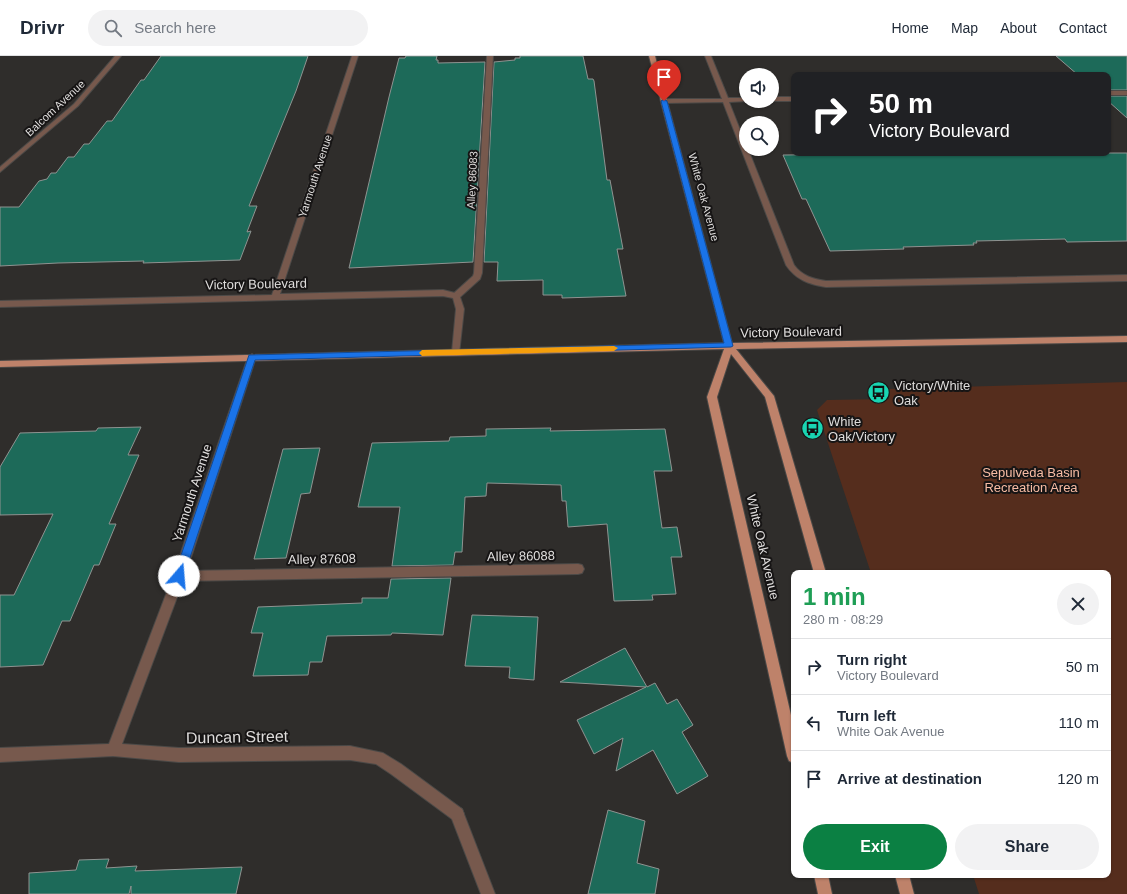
<!DOCTYPE html>
<meta charset="utf-8">
<style>
body{margin:0;font-family:Arial,sans-serif;background:#f2f2f3;color:#1f2937;height:100vh;display:flex;flex-direction:column;font-size:15px;white-space:nowrap}
*{box-sizing:border-box;margin:0}
p{font-size:13px;color:#747a83}
.icon{flex:none;width:22px;height:22px;fill:none;stroke:currentColor;stroke-width:2;stroke-linecap:round;stroke-linejoin:round}
.map{position:relative;flex:1;overflow:hidden}
.sheet{position:absolute;left:791px;top:514px;width:320px;height:308px;display:flex;flex-direction:column;background:#fff;border-radius:8px;box-shadow:0 1px 3px #0004}
.sheet>*{flex:none}
.top-card{position:absolute;left:791px;top:16px;width:320px;height:84px;border-radius:8px;box-shadow:0 1px 3px #0004;background:#202124;color:#fff;overflow:hidden}
.tools{position:absolute;left:739px;top:12px;display:grid;gap:8px}
.tools a{display:grid;place-items:center;width:40px;height:40px;border-radius:50%;background:#fff;box-shadow:0 1px 3px #0004;font-size:20px}
.pin{position:absolute;display:grid;place-items:center;width:34px;height:34px;color:#fff;margin:-41px -17px;border-radius:50% 50% 50% 0;rotate:-45deg;box-shadow:0 0 4px #0007}
.pin .icon{rotate:45deg}
.me{position:absolute;width:44px;margin:-22px;rotate:18deg;stroke-linejoin:round;filter:drop-shadow(0 0 3px #0008)}
.turn{display:flex;align-items:center;gap:14px;height:84px;padding:0 12px;font-size:18px}
.turn .icon{width:52px;height:52px;stroke-width:2.5}
.turn b{display:block;font-size:28px;line-height:34px}
.round{display:grid;place-items:center;flex:none;width:42px;height:42px;border-radius:21px;background:#f2f2f3}
.head{display:flex;align-items:center;justify-content:space-between;height:68px;padding:0 12px}
h1{font-size:24px;font-weight:700;line-height:30px;color:#1e9e55}
.button{display:flex;gap:8px;margin-top:auto;padding:8px 12px}
.button a{flex:1;height:46px;border-radius:24px;background:#0b8043;color:#fff;font-size:16px;font-weight:700;line-height:46px;text-align:center}
.button a+a{background:#f2f2f3;color:#1f2937}
ul{padding:0;list-style:none}
li{display:flex;align-items:center;gap:12px;height:56px;padding:0 12px;border-top:1px solid #e0e1e3}
li div{flex:1}
li b{display:block;font-size:15px}
li em{font-style:normal}
header{display:flex;align-items:center;gap:24px;box-sizing:border-box;height:56px;padding:0 20px;background:#fff;border-bottom:1px solid #e0e1e3}
header strong{font-size:19px}
nav{display:flex;gap:22px;margin-inline-start:auto;font-size:14px}
.search{width:280px;height:36px;background:#f2f2f3;display:flex;align-items:center;gap:10px;box-sizing:border-box;padding:0 14px;border-radius:22px;color:#747a83;font-size:15px}
.map>svg:first-child{display:block}
.green{fill:#552d1d}
.building{fill:#1d6a59;stroke:#8f9391}
.lines{fill:none;stroke-linecap:round;stroke-linejoin:round}
.service-casing{stroke:#4b4947;stroke-width:2}
.minor-casing{stroke:#4b4947;stroke-width:2}
.primary-casing{stroke:#4b4947;stroke-width:2}
.service{fill:#77594d;fill-rule:evenodd}
.minor{fill:#77594d;fill-rule:evenodd}
.primary{fill:#be826a;fill-rule:evenodd}
.route{fill:#1a73e8;stroke:#114b97}
.slow{fill:#f59e0b}
.labels{text-anchor:middle;dominant-baseline:central;stroke-width:4;stroke-linejoin:round;paint-order:stroke}
.far-street-label{font-size:11px;fill:#dfdddc;stroke:#171515}
.street-label{font-size:13px;fill:#dfdddc;stroke:#171515}
.poi-label{font-size:13px;fill:#dfdddc;stroke:#171515;text-anchor:start}
.park-label{font-size:13px;fill:#f8bca4;stroke:#171515}
.near-street-label{font-size:16px;fill:#dfdddc;stroke:#171515}
</style>
<header>
<strong>Drivr</strong>
<div class="search"><svg class="icon" aria-label="search" viewBox="0 0 24 24"><circle cx="10" cy="10" r="6"/><path d="M15 15l6 6"/></svg>Search here</div>
<nav><a>Home</a><a>Map</a><a>About</a><a>Contact</a></nav>
</header>
<div class="map">
<svg width="1127" height="838" viewBox="0 0 1127 838">
<rect width="100%" height="100%" fill="#2f2d2b"/>
<!-- green -->
<path class="green" d="M1127 326V838H979L973 819H1108V517H871L817 354 827 344 889 343 886 333Z"/>
<!-- building -->
<path class="building" d="M161 0H308L296 35 249 150H257L247 176 251 175 240 204 143 207 144 205 58 207 0 210V151H19L39 125 47 123 51 117H56L68 101H74L84 88H89L107 65H112L141 24H144Z
M406 0H437L436 4H438V7L485 6 473 206 349 212 389 41 399 2H405Z
M520 0H583L588 23H593L594 25 607 124H610L623 193H617L626 240 562 242V239H543V224L497 225 498 206H484L494 6 515 4V2H520Z
M1056 0H1127V34H1108V19H1078Z
M1108 40H1127V62L1108 45Z
M982 97H1127V185L1067 186 1065 183 976 185 977 187H973L974 189 903 191 904 193 830 195 806 143H802L783 99Z
M141 371 128 399H139L109 468H116L99 509H94L70 565H62L43 609 0 611V539H14L53 458 0 459V411L20 377 96 375 98 372Z
M551 372 550 375 665 373 672 415H654L662 472 677 471 682 501H671L676 538 652 539 653 544 614 545 607 468 568 471 566 445H562L561 429 487 427 486 440 465 441 462 496H455L453 509 392 510 400 451H358L372 387 449 385 450 381 486 380V373Z
M320 392 310 437 301 438 286 502 254 503 283 393Z
M451 522 443 579 392 577 391 579 327 580 322 606H310L308 619 253 620 263 577H251L258 551 362 547V542H388L391 523Z
M472 559 538 561 534 624 509 622 510 611 465 610Z
M625 592 647 631 655 627 667 648 677 643 693 669 682 676 708 720 677 738 653 694 616 715 623 682 594 698 577 664 646 631 560 626Z
M608 754 645 765 637 807 659 813 655 838H588Z
M109 803 106 812 137 810 135 815 242 811 236 838H131V830L129 838H29V817L76 814 79 804Z"/>
<g class="lines">
<defs>
<path id="service" d="M487 0H493L482 217 480 223 459 242 456 243 452 240 453 238 473 220 474 217Z
M578 508 582 509 584 513 582 517 578 518 179 525 175 524 173 520 175 516 179 515Z
M457 751 462 753 495 838H481L450 758 452 753Z"/>
<path id="minor" d="M115 0H121L78 50 0 116V111L74 48Z
M352 0H358L280 238 443 234 459 238 464 253 459 298H453L452 296 456 253 453 242 443 240 0 251V245L272 239Z
M705 0H711L728 42H746V45H748L729 46 746 89V93H748L794 209C802 220 813 223 826 225L1127 219V225L826 231C809 228 796 224 786 209L723 46 664 47 661 45 664 43H722Z
M1108 35H1127V39H1108Z
M772 41H794V45H772Z
M252 298 256 301 185 520 122 688 179 692 350 690 383 697 401 708 462 753 464 758 462 763 457 765 452 763 391 718 376 708 350 704 179 706 113 700 0 706V692L109 688 173 520 248 301Z"/>
<path id="primary" d="M649 0H655L732 287 1127 280V286L736 293 774 340 826 517H814L765 341 731 298 717 341 794 672V707L789 705 787 700 707 341 724 293 0 311V305L724 287Z
M814 819H828L832 838H818Z
M895 819H909L914 838H900Z"/>
</defs>
<!-- service casing -->
<use href="#service" class="service-casing"/>
<!-- minor casing -->
<use href="#minor" class="minor-casing"/>
<!-- primary casing -->
<use href="#primary" class="primary-casing"/>
<!-- service -->
<use href="#service" class="service"/>
<!-- minor -->
<use href="#minor" class="minor"/>
<!-- primary -->
<use href="#primary" class="primary"/>
</g>
<!-- route -->
<path class="route" d="M664 43 667 45 733 290 731 291 255 304 184 520 182 523 179 524 175 523 174 520 249 299 724 287 661 45Z"/>
<!-- slow -->
<path class="slow" d="M614 290 618 292 614 295 422 300 419 297 422 294Z"/>
<!-- icons -->
<defs>
<symbol id="bus-disc" viewBox="-11 -11 22 22"><circle r="9.5" fill="#19d5b2" stroke="#171515"/><path d="M-5-6H5V4H4V6H2V4H-2V6H-4V4H-5ZM-3.5-4V0h7V-4ZM-3.5 1.2v1.5H-2V1.2ZM2 1.2v1.5H3.5V1.2Z" fill="#111"/></symbol>
</defs>
<g fill-rule="evenodd">
<use href="#bus-disc" x="866" y="324" width="25" height="25"/>
<use href="#bus-disc" x="800" y="360" width="25" height="25"/>
</g>
<g class="labels">
<!-- far-street labels -->
<g class="far-street-label">
<text transform="translate(55 52) rotate(-43)">Balcom Avenue</text>
<text transform="translate(315 120) rotate(-72)">Yarmouth Avenue</text>
<text transform="translate(472 124) rotate(-87)">Alley 86083</text>
<text transform="translate(704 141) rotate(75)">White Oak Avenue</text>
</g>
<!-- street labels -->
<g class="street-label">
<text transform="translate(256 228) rotate(-1)">Victory Boulevard</text>
<text transform="translate(791 276) rotate(-1)">Victory Boulevard</text>
<text transform="translate(192 437) rotate(-72)">Yarmouth Avenue</text>
<text transform="translate(763 491) rotate(77)">White Oak Avenue</text>
<text transform="translate(521 500) rotate(-1)">Alley 86088</text>
<text transform="translate(322 503) rotate(-1)">Alley 87608</text>
</g>
<!-- poi labels -->
<g class="poi-label">
<text x="894" y="329">Victory/White<tspan x="894" dy="15">Oak</tspan></text>
<text x="828" y="365">White<tspan x="828" dy="15">Oak/Victory</tspan></text>
</g>
<!-- park labels -->
<g class="park-label">
<text x="1031" y="416">Sepulveda Basin<tspan x="1031" dy="15">Recreation Area</tspan></text>
</g>
<!-- near-street labels -->
<g class="near-street-label">
<text transform="translate(237 681) rotate(-1)">Duncan Street</text>
</g>
</g>
</svg>
<div class="tools">
<a><svg class="icon" aria-label="sound" viewBox="0 0 24 24"><path d="M4 9h4l5-4v14l-5-4H4zM17 9q2 3 0 6"/></svg></a>
<a><svg class="icon" aria-label="search" viewBox="0 0 24 24"><circle cx="10" cy="10" r="6"/><path d="M15 15l6 6"/></svg></a>
</div>
<div class="pin" style="left:664px;top:45px;background:#d93025"><svg class="icon" aria-label="arrive" viewBox="0 0 24 24"><path d="M6 21V4h12l-3 4 3 4H6"/></svg></div>
<svg class="me" style="left:179px;top:520px" viewBox="-20 -20 40 40"><circle r="19" fill="#fff"/><path d="M0-13L10 11 0 6-10 11z" fill="#1a73e8"/></svg>
<div class="top-card">
<div class="turn"><svg class="icon" aria-label="right" viewBox="0 0 24 24"><path d="M7 20v-9h11M14 6l5 5-5 5"/></svg><div><b>50 m</b>Victory Boulevard</div></div>
</div>
<section class="sheet">
<div class="head"><div><h1>1 min</h1><p>280 m · 08:29</p></div><a class="round"><svg class="icon" aria-label="close" viewBox="0 0 24 24"><path d="M6 6l12 12M18 6L6 18"/></svg></a></div>
<ul>
<li><svg class="icon" aria-label="right" viewBox="0 0 24 24"><path d="M7 20v-9h11M14 6l5 5-5 5"/></svg><div><b>Turn right</b><p>Victory Boulevard</p></div><em>50 m</em></li>
<li><svg class="icon" aria-label="left" viewBox="0 0 24 24"><path d="M17 20v-9H6M10 6l-5 5 5 5"/></svg><div><b>Turn left</b><p>White Oak Avenue</p></div><em>110 m</em></li>
<li><svg class="icon" aria-label="arrive" viewBox="0 0 24 24"><path d="M6 21V4h12l-3 4 3 4H6"/></svg><div><b>Arrive at destination</b></div><em>120 m</em></li>
</ul>
<div class="button"><a>Exit</a><a>Share</a></div>
</section>
</div>
